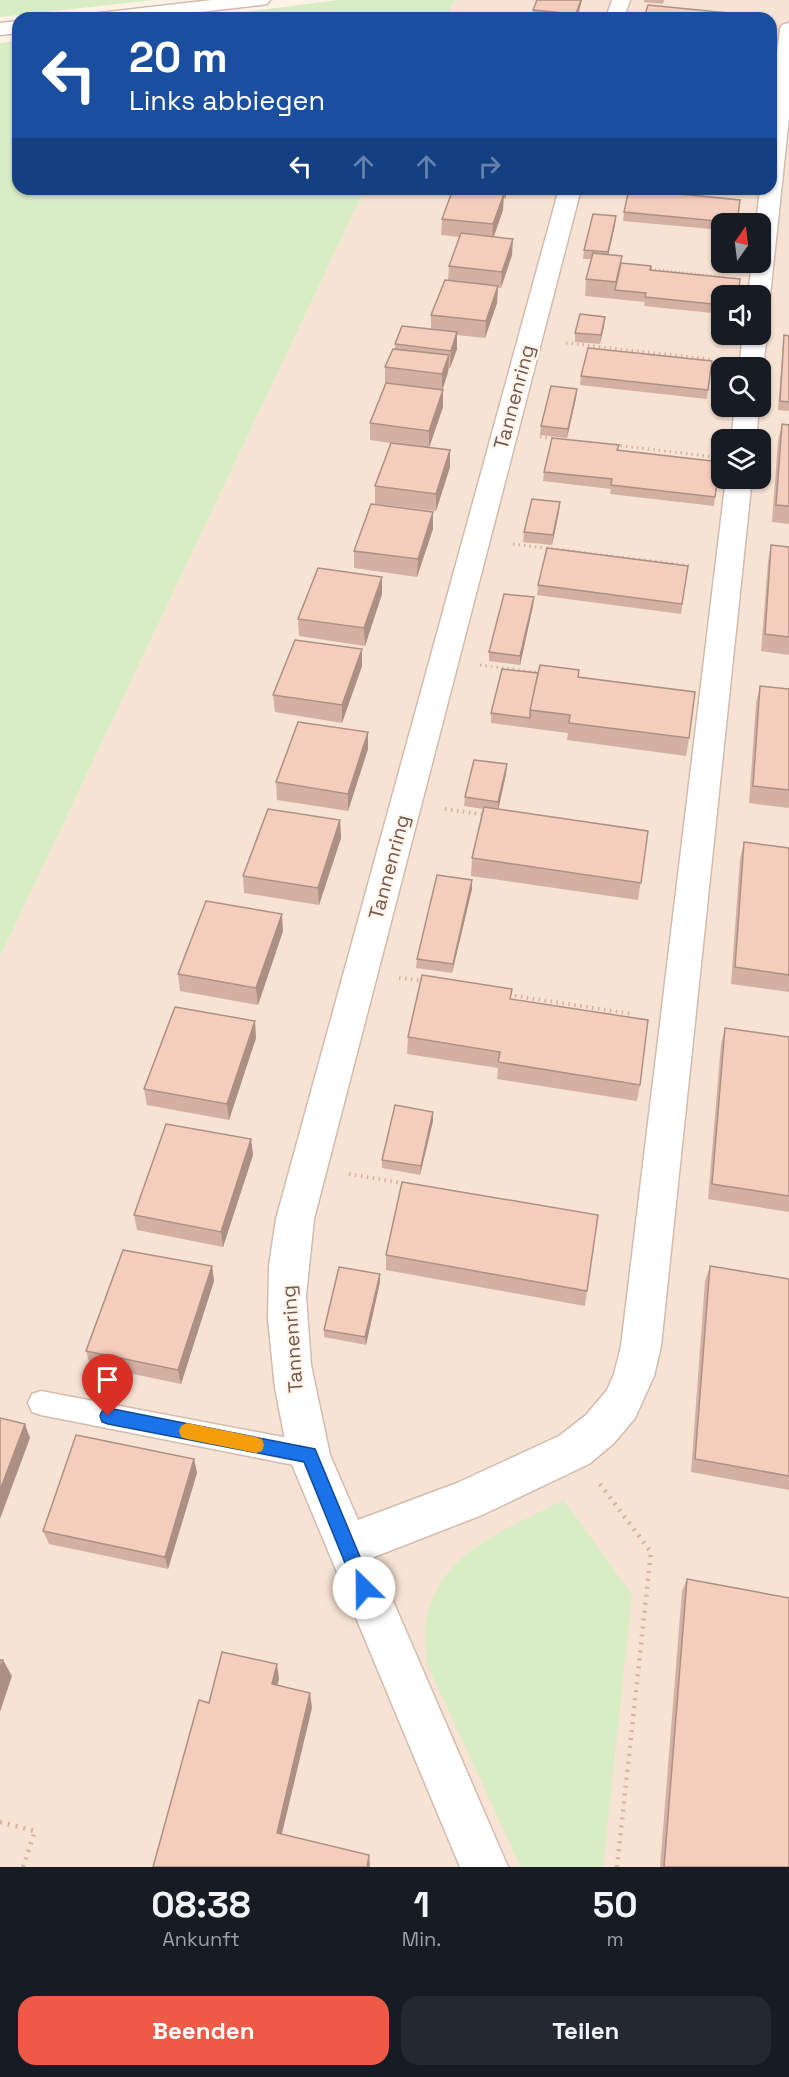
<!DOCTYPE html>
<html lang="de">
<style>
body{margin:0;font-family:"Space Grotesk",sans-serif;background:#242831;color:#f1f3f6;height:100vh;display:flex;flex-direction:column;font-size:22px;white-space:nowrap}
*{box-sizing:border-box;margin:0}
p{font-size:20px;color:#9ea1a6}
.icon{flex:none;width:33px;height:33px;fill:none;stroke:currentColor;stroke-width:2;stroke-linecap:round;stroke-linejoin:round}
.map{position:relative;height:1867px;overflow:hidden}
.drawer{display:flex;flex-direction:column;background:#171b24;flex:1}
.drawer>*{flex:none}
.guide{position:absolute;left:12px;top:12px;width:765px;height:183px;border-radius:18px;box-shadow:0 2px 4px #0004;background:#1a4fa0;color:#fff;overflow:hidden}
.needle{width:39px;rotate:14deg}
.buttons{position:absolute;left:711px;top:213px;display:grid;gap:12px}
.buttons a{display:grid;place-items:center;width:60px;height:60px;border-radius:12px;background:#171b24;box-shadow:0 2px 4px #0004;font-size:30px}
.pin{position:absolute;display:grid;place-items:center;width:51px;height:51px;color:#fff;margin:-62px -26px;border-radius:50% 50% 50% 0;rotate:-45deg;box-shadow:0 0 6px #0007}
.pin .icon{rotate:45deg}
.me{position:absolute;width:66px;margin:-33px;rotate:337deg;stroke-linejoin:round;filter:drop-shadow(0 0 4px #0008)}
.turn{display:flex;align-items:center;gap:21px;height:126px;padding:0 18px;font-size:27px}
.turn .icon{width:78px;height:78px;stroke-width:2.5}
.turn b{display:block;font-size:42px;line-height:51px}
.lanes{display:flex;align-items:center;height:57px;padding:0 18px;background:#0003;justify-content:center;gap:30px;direction:ltr}
.lanes .off{opacity:.35}
.eta{display:flex;justify-content:space-evenly;align-items:center;height:102px;text-align:center}
.eta b{font-size:36px;font-weight:700;line-height:42px}
.cta{display:flex;gap:12px;margin-top:auto;padding:12px 18px}
.cta a{flex:1;height:69px;border-radius:18px;background:#ee5a45;color:#fff;font-size:24px;font-weight:700;line-height:69px;text-align:center}
.cta a+a{background:#242831;color:#f1f3f6}
.map>svg:first-child{display:block}
.residential{fill:#f6e3d4;fill-rule:evenodd}
.green{fill:#d8edc3}
.lines{fill:none;stroke-linecap:round;stroke-linejoin:round}
.lane-casing{stroke:#d3bbae;stroke-width:3}
.street-casing{stroke:#d3bbae;stroke-width:3}
.path-far3{stroke:#dab09f;stroke-width:2;stroke-dasharray:1 3;stroke-linecap:butt}
.path-far2{stroke:#dab09f;stroke-width:3;stroke-dasharray:1.5 4;stroke-linecap:butt}
.path-far1{stroke:#dab09f;stroke-width:4;stroke-dasharray:1.5 4.5;stroke-linecap:butt}
.path{stroke:#dab09f;stroke-width:4.5;stroke-dasharray:2 6;stroke-linecap:butt}
.lane{fill:#fff;fill-rule:evenodd}
.street{fill:#fff;fill-rule:evenodd}
.wall{fill:#d3b0a2}
.shaded-wall{fill:#ac9084}
.building{fill:#f5cdbc;stroke:#ac9084;stroke-width:1.5}
.route{fill:#1a73e8;stroke:#114b97;stroke-width:1.5}
.slow{fill:#f59e0b}
.labels{text-anchor:middle;dominant-baseline:central;stroke-width:5;stroke-linejoin:round;paint-order:stroke}
.street-label{font-size:20px;fill:#795549;stroke:#fff7ee}
</style>
<div class="map">
<svg width="789" height="1867" viewBox="0 0 789 1867">
<rect width="100%" height="100%" fill="#fef2e6"/>
<!-- residential -->
<path class="residential" d="M455 0H789V1867H0V957L365 189H771V18H446ZM722 224H760V262H722ZM722 296H760V334H722ZM722 368H760V406H722ZM722 440H760V478H722Z"/>
<!-- green -->
<path class="green" d="M0 0H155L0 17Z
M338 0H455L446 18H196Z
M18 41V189H365L0 957V43Z
M564 1500 632 1595 603 1867H521L427 1664C427 1653 424 1639 425 1628 434 1552 505 1531 564 1500Z"/>
<g class="lines">
<defs>
<path id="lane" d="M41 1391 309 1442 318 1446 322 1455 318 1464 309 1468 41 1415 32 1412 28 1403 32 1394Z"/>
<path id="street" d="M212 0H270L267 4 261 5 148 18H90L93 14 99 13Z
M612 0H630L624 18H606Z
M18 21V33L0 35V23Z
M789 23V117L770 296 767 301 760 302V296H748L752 262H760V224H756L760 189H771V101L780 29 782 25Z
M559 189H581L314 1219 306 1296 311 1365 330 1455 358 1520 457 1483 559 1436 586 1415 607 1390 614 1374 621 1346 726 478H752L661 1346 654 1376 635 1418 614 1443 589 1464 482 1515 374 1557 508 1867H460L288 1455 275 1388 268 1319 269 1266 276 1219Z
M760 328 767 334 763 368 760 372V368H739L743 334H760Z
M735 406H759L756 440H731Z"/>
</defs>
<!-- lane casing -->
<use href="#lane" class="lane-casing"/>
<!-- street casing -->
<use href="#street" class="street-casing"/>
<!-- path-far3 -->
<path class="path-far3" d="M712 12 761 16
M614 189 634 191
M647 268 726 277"/>
<!-- path-far2 -->
<path class="path-far2" d="M566 343 711 359
M540 437 557 439
M615 445 715 457
M513 544 693 566
M480 665 541 673"/>
<!-- path-far1 -->
<path class="path-far1" d="M445 809 486 815
M399 978 425 981
M509 995 633 1014
M349 1174 407 1184"/>
<!-- path -->
<path class="path" d="M600 1484 651 1552 617 1867
M0 1822 35 1831 23 1867"/>
<!-- lane -->
<use href="#lane" class="lane"/>
<!-- street -->
<use href="#street" class="street"/>
</g>
<!-- wall -->
<path class="wall" d="M582 0 577 18H532L533 10Z
M644 0H664L663 4 644 2Z
M453 189H508L505 199 503 198V210L494 237 512 255 501 288H498L497 303 485 338 457 335V349L450 368H449L448 372 442 390H443V407L429 447 450 450V467L436 511 375 504V486L391 443 370 440V423L385 384V367L395 349V344L431 329V315L448 280 449 266 459 237 441 235 442 219Z
M740 200 737 224H722V230L623 221 624 212Z
M615 225 608 254 622 256 621 264 650 270 722 296V314L644 306 645 302 585 296 586 279 591 259H583L584 250Z
M604 326 600 344 575 342V333Z
M784 335 789 336V411L778 410 783 344Z
M581 376 708 390 707 399 580 385Z
M577 389 576 398 567 438 540 435 541 426Z
M782 424 789 425V524L772 522 778 441Z
M618 451 715 497 714 506 610 494 611 489 543 481 544 472Z
M559 512 552 545 523 542 524 532Z
M433 529 417 577 354 568V551Z
M771 545 789 547V655L761 651 768 562Z
M688 566 681 614 537 595 538 585Z
M382 594 365 646 299 636 298 619Z
M533 606 520 665 489 661V652Z
M362 666 342 723 275 712 273 695Z
M538 673 578 677 689 738 686 756 567 740 568 733 491 723V713Z
M760 686 789 689V808L749 803 756 703Z
M368 732V749L348 811 277 800 276 782Z
M507 764 506 774 498 809 648 831 638 900 471 876 472 858 483 809 464 806 465 797Z
M340 820 341 838 319 905 244 893 243 876Z
M744 842 789 848V992L731 984 740 859Z
M472 880V889L452 973 416 968 417 959Z
M283 931 258 1005 180 991 178 974Z
M512 999 640 1085 637 1101 497 1079 498 1068 407 1054 408 1037Z
M725 1028 789 1037V1212L708 1199 721 1044Z
M256 1038 229 1120 147 1105 144 1089Z
M433 1121 420 1175 382 1168V1160Z
M251 1139 253 1155 223 1247 137 1230 134 1215Z
M386 1255 587 1291 585 1306 386 1270Z
M212 1266 214 1281 181 1384 90 1365 86 1351Z
M710 1266 789 1279V1490L691 1472 705 1281Z
M380 1282 366 1345 324 1337V1330Z
M194 1459 197 1473 168 1569 49 1544 43 1531Z
M687 1579 789 1867H660L682 1591Z"/>
<!-- shaded-wall -->
<path class="shaded-wall" d="M581 0H582L577 18H576V14Z
M505 189H508L505 199Z
M504 194 503 210 492 241 493 224Z
M616 216 615 225 607 261 608 252Z
M513 239 512 255 501 288 502 272Z
M498 286 497 303 485 338 486 321Z
M605 317 604 326 600 344 601 335Z
M457 332V349L450 368 451 351Z
M449 355 448 372 442 391V374Z
M577 389 576 398 567 438 568 429Z
M443 390V407L429 448V431Z
M450 450V467L436 511V494Z
M560 502 559 512 552 545 553 535Z
M433 512V529L417 577 418 559Z
M382 577V594L365 646 364 628Z
M534 597 533 606 520 665V656Z
M362 649V666L342 723V705Z
M368 732V749L348 811V794Z
M507 764 506 774 498 811V802Z
M340 820 341 838 319 905 318 888Z
M472 880V889L452 973 453 964Z
M282 914 283 931 258 1005 256 988Z
M255 1021 256 1038 229 1120 227 1104Z
M433 1112V1121L420 1175 421 1166Z
M251 1139 253 1155 223 1247 221 1232Z
M212 1266 214 1281 181 1384 178 1370Z
M380 1274V1282L366 1345 365 1337Z
M25 1424 30 1438 0 1519V1490Z
M194 1459 197 1473 168 1569 165 1557Z
M3 1660 12 1676 0 1712V1671Z
M277 1664 279 1679 274 1699 272 1684Z
M310 1693 312 1708 279 1846 277 1833Z
M369 1855 370 1867H367Z"/>
<!-- building -->
<path class="building" d="M537 0H581L576 14 533 10Z
M648 5 769 17 644 18Z
M453 189 504 194 493 224 442 219Z
M629 189 740 200 737 223 624 212Z
M593 214 616 216 608 252 584 250Z
M461 233 513 239 502 272 449 266Z
M593 253 622 256 616 282 586 279Z
M621 263 651 266 650 270 740 279 738 296H722V305L645 297 646 293 615 290Z
M445 280 498 286 486 321 431 315Z
M580 314 605 317 601 335 575 333Z
M402 326 457 332 451 351 395 344Z
M784 335 789 336V402L780 401Z
M588 348 712 361 708 390 581 376Z
M393 349 449 355 442 374 385 367Z
M386 383 443 390 429 431 370 423Z
M551 386 577 389 568 429 541 426Z
M782 424 789 425V506L776 505Z
M552 438 619 445 617 450 720 462 715 497 611 485 612 479 544 472Z
M391 443 450 450 436 494 375 486Z
M532 499 560 502 553 535 524 532Z
M371 504 433 512 418 559 354 551Z
M771 545 789 547V637L765 634Z
M547 548 688 566 682 604 538 585Z
M318 568 382 577 364 628 298 619Z
M504 594 534 597 520 656 489 652Z
M295 640 362 649 342 705 273 695Z
M540 665 579 670 578 677 695 692 689 738 569 723 570 715 530 710Z
M502 669 538 673 530 710V718L491 713Z
M760 686 789 689V790L753 786Z
M298 722 368 732 348 794 276 782Z
M474 760 507 764 498 802 465 797Z
M484 807 648 831 641 883 472 858Z
M268 809 340 820 318 888 243 876Z
M744 842 789 848V975L735 967Z
M437 875 472 880 453 964 417 959Z
M206 901 282 914 256 988 178 974Z
M422 975 512 989 510 999 648 1020 640 1085 498 1062 500 1052 408 1037Z
M175 1007 255 1021 227 1104 144 1089Z
M725 1028 789 1037V1196L712 1184Z
M395 1105 433 1112 421 1166 382 1160Z
M166 1124 251 1139 221 1232 134 1215Z
M402 1182 598 1215 587 1291 386 1255Z
M123 1250 212 1266 178 1370 86 1351Z
M710 1266 789 1279V1476L695 1459Z
M339 1267 380 1274 365 1337 324 1330Z
M0 1418 25 1424 0 1490Z
M76 1435 194 1459 165 1557 43 1531Z
M687 1579 789 1598V1867H664Z
M222 1652 277 1664 272 1684 310 1693 277 1833 369 1855 367 1867H153L199 1700 209 1703Z
M0 1660H3L0 1671Z"/>
<!-- route -->
<path class="route" d="M108 1408 315 1449 373 1588 371 1595 364 1598 358 1595 304 1462 108 1424 102 1422 100 1416 102 1411Z"/>
<!-- slow -->
<path class="slow" d="M187 1423 256 1437 262 1439 264 1445 262 1451 256 1453 187 1439 181 1437 179 1431 181 1426Z"/>
<g class="labels">
<!-- street labels -->
<g class="street-label">
<text transform="translate(514 397) rotate(-75)">Tannenring</text>
<text transform="translate(389 867) rotate(-75)">Tannenring</text>
<text transform="translate(292 1339) rotate(-94)">Tannenring</text>
</g>
</g>
</svg>
<div class="buttons">
<a><svg class="needle" viewBox="-14 -14 28 28"><path d="M0-13l5 13h-10z" fill="#e53935"/><path d="M0 13l5-13h-10z" fill="#9ea1a6"/></svg></a>
<a><svg class="icon" aria-label="sound" viewBox="0 0 24 24"><path d="M4 9h4l5-4v14l-5-4H4zM17 9q2 3 0 6"/></svg></a>
<a><svg class="icon" aria-label="search" viewBox="0 0 24 24"><circle cx="10" cy="10" r="6"/><path d="M15 15l6 6"/></svg></a>
<a><svg class="icon" aria-label="layers" viewBox="0 0 24 24"><path d="M12 4l9 5-9 5-9-5zM3 14l9 5 9-5"/></svg></a>
</div>
<div class="pin" style="left:108px;top:1416px;background:#d93025"><svg class="icon" aria-label="arrive" viewBox="0 0 24 24"><path d="M6 21V4h12l-3 4 3 4H6"/></svg></div>
<svg class="me" style="left:364px;top:1588px" viewBox="-20 -20 40 40"><circle r="19" fill="#fff"/><path d="M0-13L10 11 0 6-10 11z" fill="#1a73e8"/></svg>
<div class="guide">
<div class="turn"><svg class="icon" aria-label="left" viewBox="0 0 24 24"><path d="M17 20v-9H6M10 6l-5 5 5 5"/></svg><div><b>20 m</b>Links abbiegen</div></div>
<div class="lanes"><svg class="icon" aria-label="left" viewBox="0 0 24 24"><path d="M17 20v-9H6M10 6l-5 5 5 5"/></svg><svg class="icon off" aria-label="ahead" viewBox="0 0 24 24"><path d="M12 20V5M6 11l6-6 6 6"/></svg><svg class="icon off" aria-label="ahead" viewBox="0 0 24 24"><path d="M12 20V5M6 11l6-6 6 6"/></svg><svg class="icon off" aria-label="right" viewBox="0 0 24 24"><path d="M7 20v-9h11M14 6l5 5-5 5"/></svg></div>
</div>
</div>
<section class="drawer">
<div class="eta">
<div><b>08:38</b><p>Ankunft</p></div>
<div><b>1</b><p>Min.</p></div>
<div><b>50</b><p>m</p></div>
</div>
<div class="cta"><a>Beenden</a><a>Teilen</a></div>
</section>
